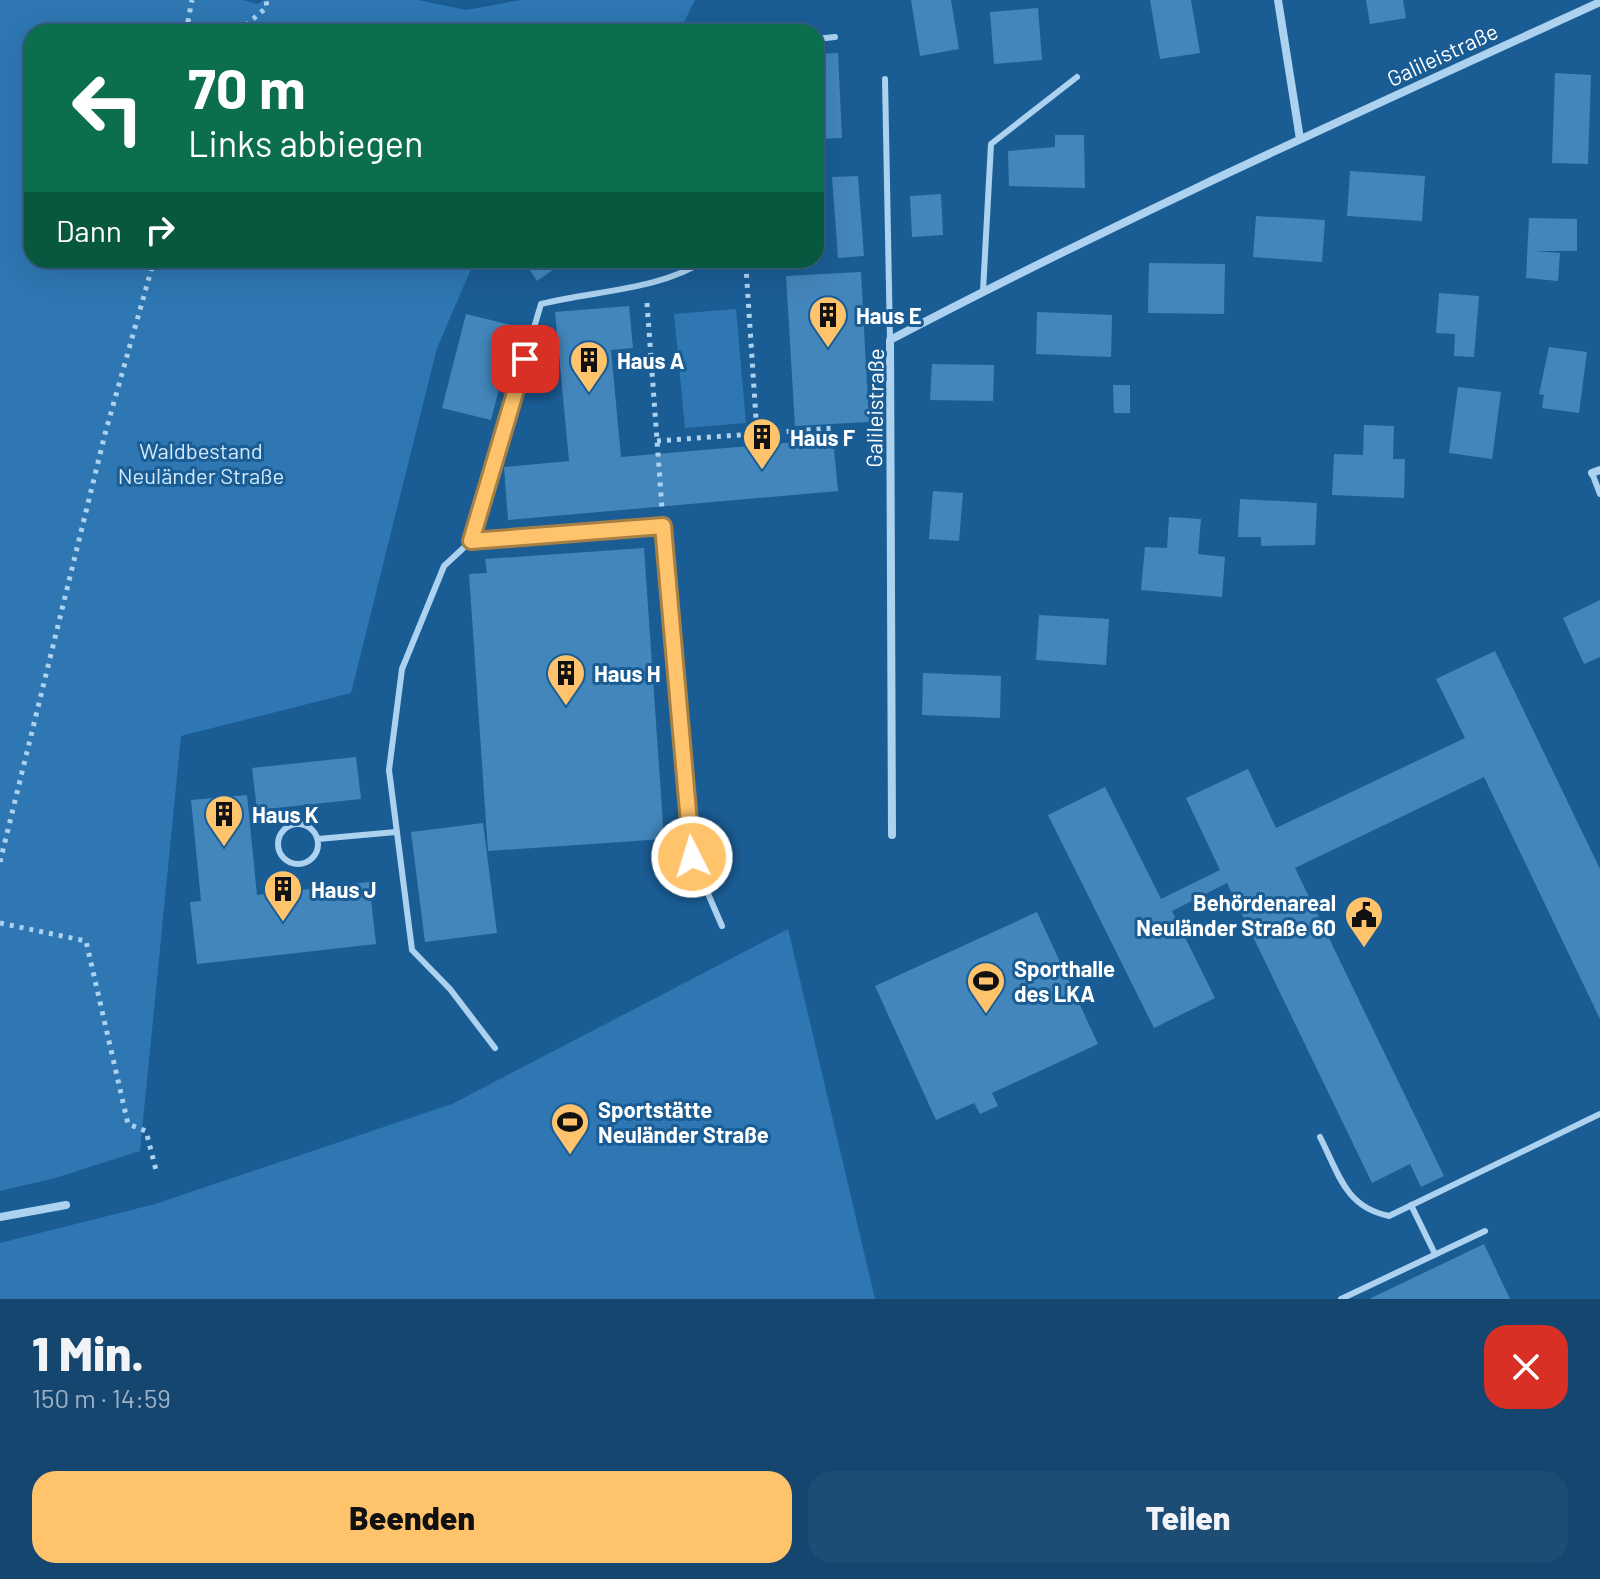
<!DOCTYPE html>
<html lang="de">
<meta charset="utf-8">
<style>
body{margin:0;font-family:Barlow,sans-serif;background:#1d4d75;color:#f1f3f6;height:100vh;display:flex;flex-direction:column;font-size:30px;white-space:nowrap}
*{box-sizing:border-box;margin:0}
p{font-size:26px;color:#9db1c3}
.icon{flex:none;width:44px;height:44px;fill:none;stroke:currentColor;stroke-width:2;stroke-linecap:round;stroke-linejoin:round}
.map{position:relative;height:1299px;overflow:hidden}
.side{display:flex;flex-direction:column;background:#144670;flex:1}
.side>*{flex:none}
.banner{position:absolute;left:24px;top:24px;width:800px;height:244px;border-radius:24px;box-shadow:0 8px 32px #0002,0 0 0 2px #335e83;background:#0b6e4f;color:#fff;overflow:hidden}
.pin{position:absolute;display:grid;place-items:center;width:68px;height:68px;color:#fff;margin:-34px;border-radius:16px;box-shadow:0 4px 12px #0006}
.me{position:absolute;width:88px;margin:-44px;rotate:355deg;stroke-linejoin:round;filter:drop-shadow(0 0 6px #0008)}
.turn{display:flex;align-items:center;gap:28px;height:168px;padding:0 32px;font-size:36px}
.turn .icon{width:104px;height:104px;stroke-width:2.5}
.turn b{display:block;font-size:56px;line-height:68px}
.then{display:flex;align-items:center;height:76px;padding:0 32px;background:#0003;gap:16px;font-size:30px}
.round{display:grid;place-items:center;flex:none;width:84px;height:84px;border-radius:24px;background:#1d4d75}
.overview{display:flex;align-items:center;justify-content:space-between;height:136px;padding:0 32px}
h1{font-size:48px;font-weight:800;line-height:60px}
.primary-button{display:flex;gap:16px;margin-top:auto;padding:16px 32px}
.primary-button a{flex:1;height:92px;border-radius:24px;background:#ffc46b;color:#111;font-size:32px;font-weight:800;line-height:92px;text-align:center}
.primary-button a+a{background:#1d4d75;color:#f1f3f6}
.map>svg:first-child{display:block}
.green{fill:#2e77b3}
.building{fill:#4386bc}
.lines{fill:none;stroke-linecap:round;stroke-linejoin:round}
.path{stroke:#acd2f0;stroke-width:5;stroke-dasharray:4 6;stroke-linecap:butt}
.service{stroke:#acd2f0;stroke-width:6}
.minor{stroke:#acd2f0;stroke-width:8}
.route-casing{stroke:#a67f46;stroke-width:20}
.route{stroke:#ffc46b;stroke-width:14}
.labels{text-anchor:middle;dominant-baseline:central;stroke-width:6;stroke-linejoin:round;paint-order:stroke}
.street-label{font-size:22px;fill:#fff;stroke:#1a5d95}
.poi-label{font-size:22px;font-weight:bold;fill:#fff;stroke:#1a5d95;text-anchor:start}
.park-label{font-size:22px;fill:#d3e9fb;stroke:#1a5d95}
</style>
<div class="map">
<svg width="1600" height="1299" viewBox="0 0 1600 1299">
<rect width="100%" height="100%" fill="#1a5d95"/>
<!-- green -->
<path class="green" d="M0 0H243L257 4 264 0H418L466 10 521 0H695L679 32H32V260H475L437 348 351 693 181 736 140 1151 55 1178 0 1191Z
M736 309 746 423 685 428 674 314Z
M788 929 875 1299H0V1243L155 1204 452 1104Z"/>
<!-- building -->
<path class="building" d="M911 0H951L959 49 920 56Z
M1150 0H1191L1200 53 1160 59Z
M1366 0H1403L1406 18 1370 24Z
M1038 8 1042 60 994 64 990 12Z
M838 53 842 138 816 139V54Z
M1555 73 1591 75 1588 164 1552 163Z
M1055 135H1084L1085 188 1009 186 1008 151 1055 147Z
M1350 171 1425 176 1422 221 1347 216Z
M858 176 864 256 838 258 832 177Z
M941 194 943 235 912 237 910 196Z
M1256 216 1325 220 1322 262 1253 257Z
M1529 218 1577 219V251H1532L1560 253 1558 281 1526 278Z
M523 260H567L537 281Z
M1149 263 1225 264 1224 314 1148 313Z
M861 272 869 422 795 426 786 276Z
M1439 293 1479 296 1474 357 1454 356 1455 334 1436 333Z
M629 306 633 348 611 350 621 457 833 439 838 491 508 520 504 467 569 461 555 312Z
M1037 312 1112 315 1111 357 1036 354Z
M466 314 515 326 491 420 442 408Z
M1549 347 1587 352 1579 413 1542 408 1544 395 1539 394Z
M932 364 994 365 993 401 930 400Z
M1113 385H1130V413H1114Z
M1458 387 1501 392 1492 459 1449 453Z
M1364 425 1394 426 1393 459H1405L1404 498 1332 495 1334 454 1363 455Z
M933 491 963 493 959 541 929 539Z
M1240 499 1317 503 1315 545 1261 546V537H1238Z
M1169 517 1201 519 1198 554 1225 557 1222 597 1141 590 1145 547 1167 548Z
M644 548 664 839 488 851 469 574 487 573 485 559Z
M1600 600V657L1584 664 1563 618Z
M1039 615 1109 619 1106 665 1036 660Z
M1495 651 1600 869V1019L1484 777 1295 868 1444 1176 1421 1187 1410 1164 1372 1183 1227 883 1172 911 1215 998 1154 1028 1048 815 1105 787 1161 899 1220 870 1186 798 1248 769 1276 828 1465 738 1436 679Z
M923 673 1001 676 1000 718 922 715Z
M356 757 361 799 257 810 252 768Z
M247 795 257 895 369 882 376 944 197 964 190 902 201 901 191 800Z
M483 823 497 933 425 942 411 832Z
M1037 912 1098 1044 992 1093 998 1106 980 1114 974 1103 936 1120 875 986Z
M1484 1244 1510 1299H1369Z"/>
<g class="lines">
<!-- path -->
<path class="path" d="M186 32 192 0
M238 32 267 7 266 0
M724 260 746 267 757 434
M647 303 662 509
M657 441 835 428
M0 862 105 434 154 260
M0 923 86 941 128 1124 146 1131 157 1174"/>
<!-- service -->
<path class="service" d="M816 39 835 37
M885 79 890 340
M983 291 991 144 1077 77
M1592 473 1600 494
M471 541 541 304C597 290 657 291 706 260
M278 844a20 20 0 1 1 40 0a20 20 0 1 1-40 0Z
M318 839 396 832
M495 1048 450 989 412 950 389 770 402 669 444 566 471 541 663 526 692 857 722 926
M1320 1137C1339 1174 1345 1207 1389 1216L1600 1114
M1411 1205 1435 1254
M1341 1299 1485 1231"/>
<!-- minor -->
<path class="minor" d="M1278 0 1300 139
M1592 473 1600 470
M892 835 890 340C1122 218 1362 111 1600 2
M0 1217 66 1205"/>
</g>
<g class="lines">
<defs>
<path id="route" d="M525 359 471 541 663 526 692 857"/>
</defs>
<!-- route casing -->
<use href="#route" class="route-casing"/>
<!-- route -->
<use href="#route" class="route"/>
</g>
<!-- icons -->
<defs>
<symbol id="building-pin" viewBox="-11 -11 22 30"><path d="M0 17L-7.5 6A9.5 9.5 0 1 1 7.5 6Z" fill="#ffc46b" stroke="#1a5d95"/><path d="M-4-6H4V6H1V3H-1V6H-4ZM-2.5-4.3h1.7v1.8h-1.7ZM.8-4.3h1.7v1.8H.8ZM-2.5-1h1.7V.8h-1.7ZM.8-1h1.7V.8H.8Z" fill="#111"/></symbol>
<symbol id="civic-pin" viewBox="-11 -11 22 30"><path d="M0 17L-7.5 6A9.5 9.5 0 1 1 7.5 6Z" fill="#ffc46b" stroke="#1a5d95"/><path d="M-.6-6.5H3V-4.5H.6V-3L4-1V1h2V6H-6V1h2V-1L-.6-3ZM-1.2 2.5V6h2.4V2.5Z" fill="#111"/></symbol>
<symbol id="stadium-pin" viewBox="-11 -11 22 30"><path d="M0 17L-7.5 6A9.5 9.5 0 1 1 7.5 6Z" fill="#ffc46b" stroke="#1a5d95"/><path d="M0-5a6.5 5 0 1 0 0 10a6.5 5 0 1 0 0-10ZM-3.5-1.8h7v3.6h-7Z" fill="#111"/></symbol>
</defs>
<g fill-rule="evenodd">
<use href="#building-pin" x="806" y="293" width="44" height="60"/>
<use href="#building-pin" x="567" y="338" width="44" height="60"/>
<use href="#building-pin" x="740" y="415" width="44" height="60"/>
<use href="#building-pin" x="544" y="651" width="44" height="60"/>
<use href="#building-pin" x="202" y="792" width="44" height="60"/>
<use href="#building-pin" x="261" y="867" width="44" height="60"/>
<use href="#civic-pin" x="1342" y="893" width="44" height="60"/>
<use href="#stadium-pin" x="964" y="959" width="44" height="60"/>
<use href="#stadium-pin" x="548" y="1100" width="44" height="60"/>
</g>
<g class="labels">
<!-- street labels -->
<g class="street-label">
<text transform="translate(1442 54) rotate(-25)">Galileistraße</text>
<text transform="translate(874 408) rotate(-89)">Galileistraße</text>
</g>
<!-- poi labels -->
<g class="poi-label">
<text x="856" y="315">Haus E</text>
<text x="617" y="360">Haus A</text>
<text x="790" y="437">Haus F</text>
<text x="594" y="673">Haus H</text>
<text x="252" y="814">Haus K</text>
<text x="311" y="889">Haus J</text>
<text x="1336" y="902" text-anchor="end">Behördenareal<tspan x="1336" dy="25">Neuländer Straße 60</tspan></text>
<text x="1014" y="968">Sporthalle<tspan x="1014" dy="25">des LKA</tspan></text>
<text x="598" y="1109">Sportstätte<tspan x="598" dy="25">Neuländer Straße</tspan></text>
</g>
<!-- park labels -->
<g class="park-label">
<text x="201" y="450">Waldbestand<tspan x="201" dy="25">Neuländer Straße</tspan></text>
</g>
</g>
</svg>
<div class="pin" style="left:525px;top:359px;background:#d93025"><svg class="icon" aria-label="arrive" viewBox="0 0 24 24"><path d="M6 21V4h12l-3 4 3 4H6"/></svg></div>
<svg class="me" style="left:692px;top:857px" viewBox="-20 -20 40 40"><circle r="17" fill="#ffc46b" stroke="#fff" stroke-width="3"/><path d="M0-11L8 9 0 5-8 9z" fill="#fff"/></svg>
<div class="banner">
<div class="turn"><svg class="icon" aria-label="left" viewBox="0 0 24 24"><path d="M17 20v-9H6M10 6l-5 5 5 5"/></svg><div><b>70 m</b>Links abbiegen</div></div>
<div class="then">Dann<svg class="icon" aria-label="right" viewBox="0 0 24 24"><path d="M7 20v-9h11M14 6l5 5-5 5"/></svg></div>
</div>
</div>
<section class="side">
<div class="overview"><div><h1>1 Min.</h1><p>150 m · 14:59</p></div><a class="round" style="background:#d93025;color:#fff"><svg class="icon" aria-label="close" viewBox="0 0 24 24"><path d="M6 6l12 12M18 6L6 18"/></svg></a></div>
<div class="primary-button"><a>Beenden</a><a>Teilen</a></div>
</section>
